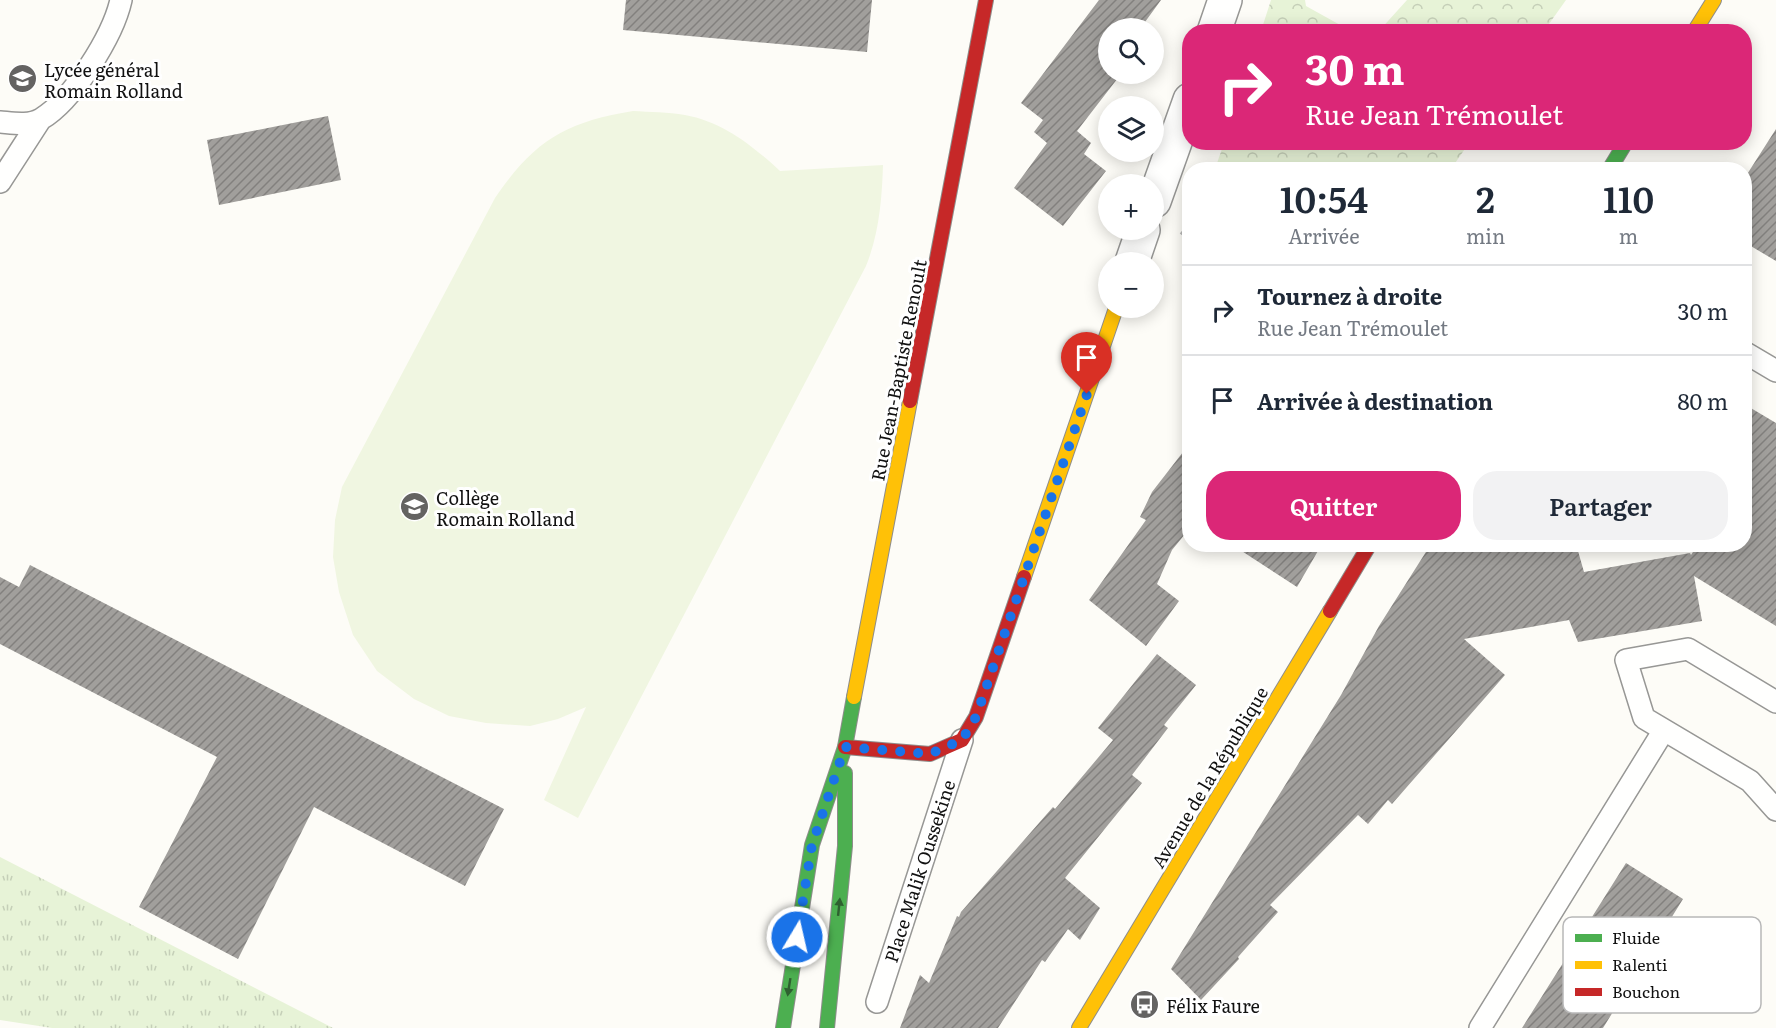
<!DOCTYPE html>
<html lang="fr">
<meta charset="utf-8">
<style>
body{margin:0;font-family:Literata,serif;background:#f2f2f3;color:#1f2937;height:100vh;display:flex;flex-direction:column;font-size:22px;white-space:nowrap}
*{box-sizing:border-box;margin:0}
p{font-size:20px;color:#747a83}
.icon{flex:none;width:33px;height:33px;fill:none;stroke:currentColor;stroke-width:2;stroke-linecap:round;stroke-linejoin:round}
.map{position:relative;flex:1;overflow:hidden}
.panel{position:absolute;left:1182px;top:162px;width:570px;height:390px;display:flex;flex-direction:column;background:#fff;border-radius:24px;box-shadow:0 3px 15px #0003}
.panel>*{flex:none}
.guide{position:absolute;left:1182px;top:24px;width:570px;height:126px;border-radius:24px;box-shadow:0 3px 15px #0003;background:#db2777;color:#fff;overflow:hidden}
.controls{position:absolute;left:1098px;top:18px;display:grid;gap:12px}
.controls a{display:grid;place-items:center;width:66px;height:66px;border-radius:50%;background:#fff;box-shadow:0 3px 15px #0003;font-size:30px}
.pin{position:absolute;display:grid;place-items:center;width:51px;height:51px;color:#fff;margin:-62px -26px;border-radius:50% 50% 50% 0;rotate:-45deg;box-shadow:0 0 6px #0007}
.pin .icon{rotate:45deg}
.me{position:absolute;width:66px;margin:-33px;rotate:9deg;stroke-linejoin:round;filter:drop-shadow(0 0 4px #0008)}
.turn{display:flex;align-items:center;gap:21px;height:126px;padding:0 24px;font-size:27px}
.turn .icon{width:78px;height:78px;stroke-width:2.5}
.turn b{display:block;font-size:42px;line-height:51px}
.eta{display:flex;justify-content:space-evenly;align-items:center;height:102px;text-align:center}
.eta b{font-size:36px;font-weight:600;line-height:42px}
.cta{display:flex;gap:12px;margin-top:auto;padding:12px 24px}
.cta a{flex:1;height:69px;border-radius:24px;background:#db2777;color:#fff;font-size:24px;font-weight:600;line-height:69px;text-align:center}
.cta a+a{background:#f2f2f3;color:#1f2937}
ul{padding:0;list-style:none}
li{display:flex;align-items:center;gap:18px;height:90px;padding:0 24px;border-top:2px solid #e0e1e3}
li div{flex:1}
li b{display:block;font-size:22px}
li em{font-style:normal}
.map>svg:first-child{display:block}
.grass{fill:url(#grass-tufts)}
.park{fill:url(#park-crowns)}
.pitch{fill:#f0f6e1}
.building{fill:url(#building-hatch)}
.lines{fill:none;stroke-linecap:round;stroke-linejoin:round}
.lane-casing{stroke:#979795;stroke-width:24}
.street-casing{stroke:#979795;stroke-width:36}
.fast-casing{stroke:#8e8d8b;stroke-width:16}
.slow-casing{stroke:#8e8d8b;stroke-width:16}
.jam-casing{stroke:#8e8d8b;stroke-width:16}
.path{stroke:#b9b9b8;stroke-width:4;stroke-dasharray:6 3;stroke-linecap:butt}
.lane{stroke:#fffffe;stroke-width:21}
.street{stroke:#fffffe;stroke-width:33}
.fast{stroke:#4caf50;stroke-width:14}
.slow{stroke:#ffc107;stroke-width:14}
.jam{stroke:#c62828;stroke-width:14}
.oneway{fill:#2e6030}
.route{stroke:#1a73e8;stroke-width:10;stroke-dasharray:0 18}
.labels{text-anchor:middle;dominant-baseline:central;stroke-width:6;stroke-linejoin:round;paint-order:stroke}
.poi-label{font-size:18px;fill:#111;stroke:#fff;text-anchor:start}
.street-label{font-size:18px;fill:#111;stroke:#fff}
.key{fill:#fff;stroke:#b8b8b8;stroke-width:1.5}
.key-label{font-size:16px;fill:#111}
</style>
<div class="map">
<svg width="1776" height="1028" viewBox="0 0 1776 1028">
<defs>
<pattern id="grass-tufts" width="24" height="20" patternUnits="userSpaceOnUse" patternTransform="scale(1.5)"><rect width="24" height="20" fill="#e7f3d7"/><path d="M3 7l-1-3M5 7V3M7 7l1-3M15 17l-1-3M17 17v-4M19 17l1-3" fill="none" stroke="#c5cfb8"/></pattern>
<pattern id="park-crowns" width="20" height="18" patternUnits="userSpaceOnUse" patternTransform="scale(1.5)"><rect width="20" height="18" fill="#e7f3d7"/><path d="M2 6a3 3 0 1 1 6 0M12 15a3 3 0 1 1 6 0" fill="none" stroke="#c5cfb8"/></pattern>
<pattern id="building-hatch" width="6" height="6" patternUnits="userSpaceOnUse" patternTransform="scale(1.5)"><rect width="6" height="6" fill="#a19f9c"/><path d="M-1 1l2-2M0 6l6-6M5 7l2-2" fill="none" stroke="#82807e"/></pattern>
</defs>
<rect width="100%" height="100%" fill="#fdfcf7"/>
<!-- grass -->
<path class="grass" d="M0 857 333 1028H52L0 1020Z"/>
<!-- park -->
<path class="park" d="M1271 0H1305L1306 6 1351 31H1261Z
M1407 0H1566L1544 31H1379Z
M1224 143V142L1469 143 1451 169H1215Z"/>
<!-- pitch -->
<path class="pitch" d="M633 111C650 112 668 112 685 115 723 122 753 146 780 171L883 165C882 199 879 234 866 266L578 818 544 800 586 707 558 719 530 726 486 723 449 716 414 699 377 671 353 635 339 592 333 557 335 520 342 487 495 198C534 141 565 122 633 111Z"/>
<!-- building -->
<path class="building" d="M626 0H872L867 52 623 30Z
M1099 0H1161L1145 22 1152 28H1108V74H1121L1077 131 1091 143 1084 154 1106 171 1063 226 1014 188 1047 143 1034 132 1043 120 1021 103Z
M328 116 341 180 219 205 207 140Z
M1776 129V261L1744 242V179Z
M1744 404 1776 423V626L1694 576 1702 621 1578 642 1569 620 1464 639 1505 675 1392 804 1388 800 1368 824 1358 815 1270 905 1278 912 1238 957 1239 959 1201 1000 1171 969 1341 695 1379 626 1431 544H1576L1584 572 1690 553 1691 555 1698 544H1744Z
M1190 443V528L1172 550 1157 584 1179 601 1146 646 1089 600 1146 520 1140 517 1152 492Z
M1231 544H1322L1297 587Z
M30 565 504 809 465 886 314 807 238 959 139 907 217 757 0 644V577L19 587Z
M1157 654 1196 685 1164 725 1168 728 1132 775 1142 783 1065 878 1100 908 1080 940 1068 929 1045 962 1042 960 998 1028H900L920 975 929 983 957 916 959 917 961 912 1053 807 1055 809 1113 740 1098 728Z
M1626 863 1683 899 1603 1028H1522Z"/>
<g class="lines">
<defs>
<path id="lane" d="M0 122C13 123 29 126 41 119 73 100 113 36 121 0
M0 182 40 120
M1744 352 1776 371
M1776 702 1688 649 1626 660 1644 718 1750 781 1776 810
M877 1002 962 740
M1480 1028 1664 730"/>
<path id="street" d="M1214 32 1225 0
M1154 201 1190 100
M1132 262 1143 230"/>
<path id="fast" d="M1609 170 1626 142
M783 1028 812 845 845 747 854 697
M827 1028 845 846V773"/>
<path id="slow" d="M1694 32 1714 0
M1024 577 1116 308
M854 697 910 401
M1079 1028 1330 611"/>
<path id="jam" d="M910 401 986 0
M1330 611 1370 544
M845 747 930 754 962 740 976 717 1024 577"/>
</defs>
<!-- lane casing -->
<use href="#lane" class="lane-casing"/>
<!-- street casing -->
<use href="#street" class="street-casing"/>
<!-- fast casing -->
<use href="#fast" class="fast-casing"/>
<!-- slow casing -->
<use href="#slow" class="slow-casing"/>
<!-- jam casing -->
<use href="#jam" class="jam-casing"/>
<!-- path -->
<path class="path" d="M1181 232 1190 239"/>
<!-- lane -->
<use href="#lane" class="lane"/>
<!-- street -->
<use href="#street" class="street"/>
<!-- fast -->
<use href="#fast" class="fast"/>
<!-- slow -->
<use href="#slow" class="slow"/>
<!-- jam -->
<use href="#jam" class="jam"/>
</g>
<!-- one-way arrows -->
<defs><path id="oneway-solid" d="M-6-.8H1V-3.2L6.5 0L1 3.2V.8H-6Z" transform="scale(1.5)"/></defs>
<g class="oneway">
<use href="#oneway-solid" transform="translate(839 907) rotate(-84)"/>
<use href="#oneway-solid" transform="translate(789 987) rotate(99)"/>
</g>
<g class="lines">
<!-- route -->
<path class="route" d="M797 937 812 845 845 747 930 754 962 740 976 717 1087 394"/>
</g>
<!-- icons -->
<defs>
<symbol id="school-disc" viewBox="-11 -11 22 22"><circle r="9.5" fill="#646362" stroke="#fff"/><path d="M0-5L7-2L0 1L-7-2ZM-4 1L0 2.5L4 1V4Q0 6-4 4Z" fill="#fff"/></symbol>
<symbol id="bus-disc" viewBox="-11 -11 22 22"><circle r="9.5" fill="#646362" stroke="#fff"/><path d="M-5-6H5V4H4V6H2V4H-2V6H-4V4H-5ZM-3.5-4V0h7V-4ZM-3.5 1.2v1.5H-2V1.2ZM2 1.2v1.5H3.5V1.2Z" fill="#fff"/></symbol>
</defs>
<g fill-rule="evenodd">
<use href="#school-disc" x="6" y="62" width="33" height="33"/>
<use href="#school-disc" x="398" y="490" width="33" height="33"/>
<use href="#bus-disc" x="1128" y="988" width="33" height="33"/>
</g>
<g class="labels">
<!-- poi labels -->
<g class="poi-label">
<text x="44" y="69">Lycée général<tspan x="44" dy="21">Romain Rolland</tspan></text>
<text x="436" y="497">Collège<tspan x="436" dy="21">Romain Rolland</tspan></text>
<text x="1166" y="1005">Félix Faure</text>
</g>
<!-- street labels -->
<g class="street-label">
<text transform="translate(898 370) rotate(-79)">Rue Jean-Baptiste Renoult</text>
<text transform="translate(1209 777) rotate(-59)">Avenue de la République</text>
<text transform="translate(919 871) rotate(-72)">Place Malik Oussekine</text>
</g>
</g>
<!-- legend -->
<rect x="1563" y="917" width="198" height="96" rx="9" class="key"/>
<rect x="1575" y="934" width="27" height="8" fill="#4caf50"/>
<rect x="1575" y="961" width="27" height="8" fill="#ffc107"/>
<rect x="1575" y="988" width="27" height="8" fill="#c62828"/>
<g class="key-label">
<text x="1612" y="944">Fluide</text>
<text x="1612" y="971">Ralenti</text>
<text x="1612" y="998">Bouchon</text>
</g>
</svg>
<div class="controls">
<a><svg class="icon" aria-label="search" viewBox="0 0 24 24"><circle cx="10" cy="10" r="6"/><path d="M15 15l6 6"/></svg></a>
<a><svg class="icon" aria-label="layers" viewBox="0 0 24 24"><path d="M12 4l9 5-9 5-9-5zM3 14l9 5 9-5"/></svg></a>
<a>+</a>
<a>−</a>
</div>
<div class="pin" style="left:1087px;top:394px;background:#d93025"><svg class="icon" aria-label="arrive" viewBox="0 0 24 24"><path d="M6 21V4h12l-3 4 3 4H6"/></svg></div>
<svg class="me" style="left:797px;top:937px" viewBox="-20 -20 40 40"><circle r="17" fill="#1a73e8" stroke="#fff" stroke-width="3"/><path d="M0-11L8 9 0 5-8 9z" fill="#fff"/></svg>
<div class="guide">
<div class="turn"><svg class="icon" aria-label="right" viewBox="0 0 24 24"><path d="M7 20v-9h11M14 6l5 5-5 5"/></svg><div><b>30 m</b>Rue Jean Trémoulet</div></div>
</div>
<section class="panel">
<div class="eta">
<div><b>10:54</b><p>Arrivée</p></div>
<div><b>2</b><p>min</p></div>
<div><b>110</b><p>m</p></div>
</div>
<ul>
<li><svg class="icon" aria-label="right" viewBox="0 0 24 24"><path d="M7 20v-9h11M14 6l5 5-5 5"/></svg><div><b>Tournez à droite</b><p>Rue Jean Trémoulet</p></div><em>30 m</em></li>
<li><svg class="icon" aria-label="arrive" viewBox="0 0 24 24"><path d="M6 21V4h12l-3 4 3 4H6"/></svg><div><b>Arrivée à destination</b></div><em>80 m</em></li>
</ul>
<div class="cta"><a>Quitter</a><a>Partager</a></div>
</section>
</div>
